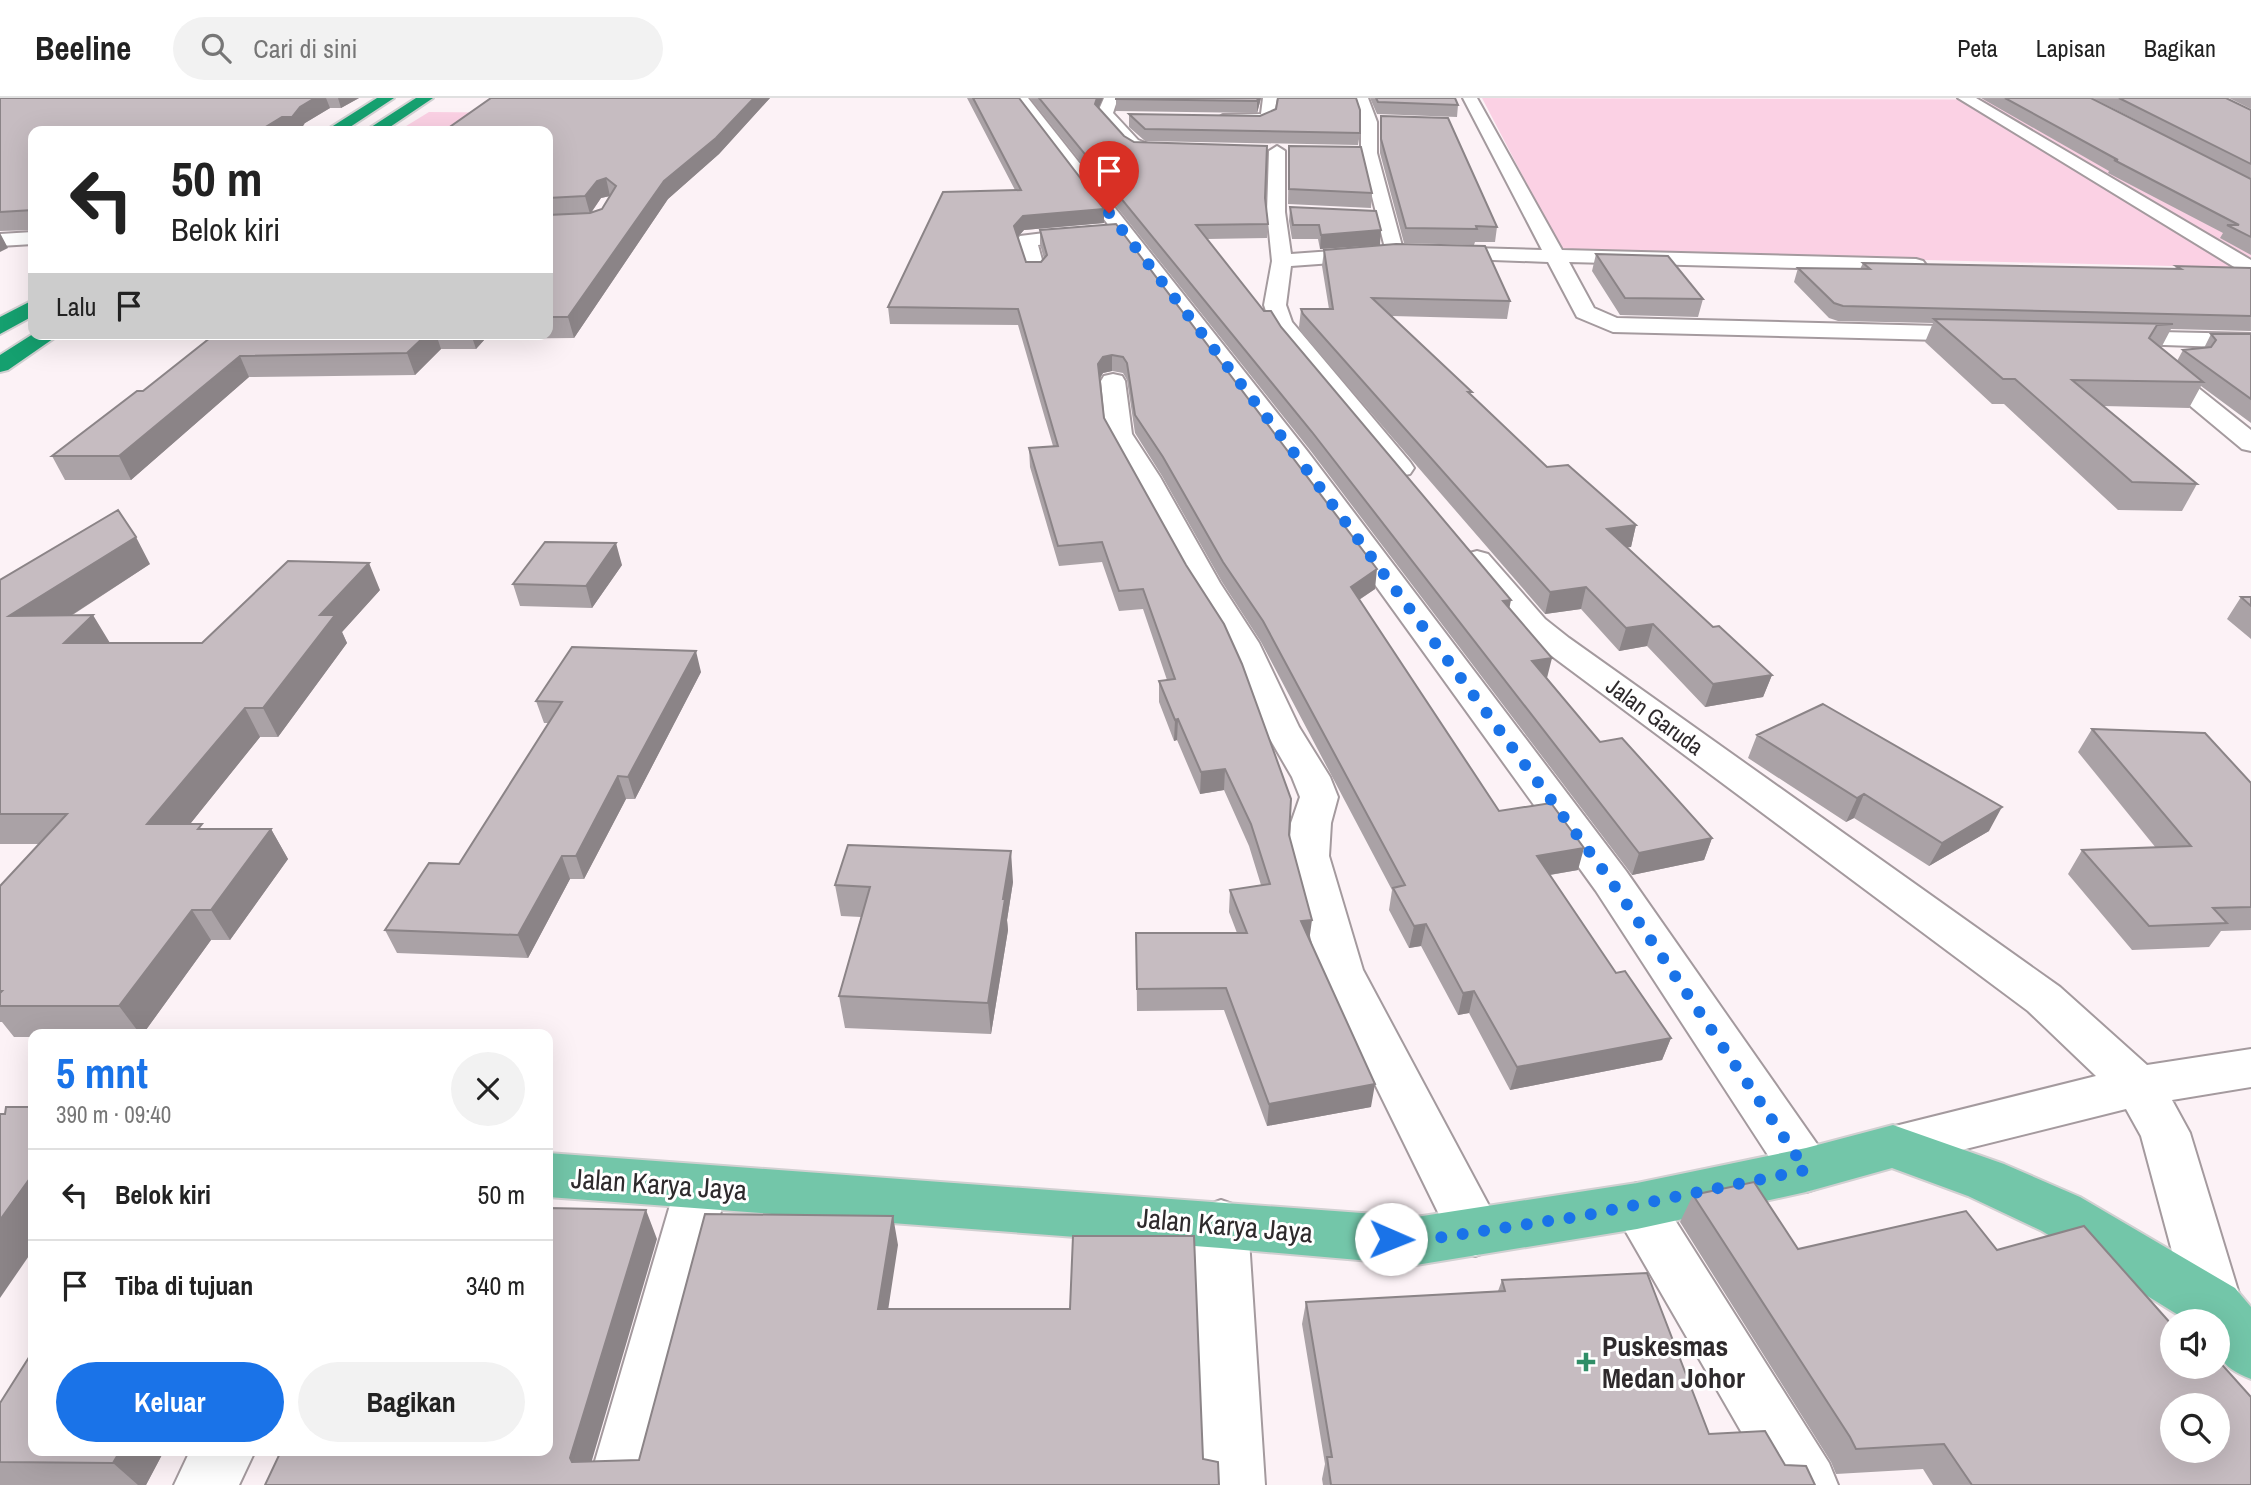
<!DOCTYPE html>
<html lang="id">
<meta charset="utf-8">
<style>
body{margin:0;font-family:"Archivo Narrow",sans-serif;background:#f2f2f2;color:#222;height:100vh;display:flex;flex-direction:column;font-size:26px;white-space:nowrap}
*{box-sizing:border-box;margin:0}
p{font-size:23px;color:#767676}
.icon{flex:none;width:38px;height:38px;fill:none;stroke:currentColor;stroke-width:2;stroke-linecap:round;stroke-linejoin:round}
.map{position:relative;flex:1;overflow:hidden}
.side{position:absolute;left:28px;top:931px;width:525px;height:427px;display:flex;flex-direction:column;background:#fff;border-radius:14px;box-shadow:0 7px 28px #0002}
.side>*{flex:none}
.banner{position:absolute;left:28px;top:28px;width:525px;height:214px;border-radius:14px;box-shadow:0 7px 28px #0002;background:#fff;color:#222;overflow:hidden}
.controls{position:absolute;left:2160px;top:1211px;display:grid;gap:14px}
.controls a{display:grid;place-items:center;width:70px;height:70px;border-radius:50%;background:#fff;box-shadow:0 7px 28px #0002;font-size:35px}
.pin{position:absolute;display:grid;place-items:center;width:60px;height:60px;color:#fff;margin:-72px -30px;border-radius:50% 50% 50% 0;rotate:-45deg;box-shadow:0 0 7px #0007}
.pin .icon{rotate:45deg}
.me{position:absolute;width:77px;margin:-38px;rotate:91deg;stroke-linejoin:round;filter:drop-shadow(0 0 5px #0008)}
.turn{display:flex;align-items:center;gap:24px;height:147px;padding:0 28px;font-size:32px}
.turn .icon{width:91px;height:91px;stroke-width:2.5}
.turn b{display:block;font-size:49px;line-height:60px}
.then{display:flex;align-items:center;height:66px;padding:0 28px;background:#0003;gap:14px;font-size:26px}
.round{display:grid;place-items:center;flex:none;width:74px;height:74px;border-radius:37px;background:#f2f2f2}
.summary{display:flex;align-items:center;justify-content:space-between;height:119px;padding:0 28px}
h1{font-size:42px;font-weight:700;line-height:52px;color:#1a73e8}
.cta{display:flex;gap:14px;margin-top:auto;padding:14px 28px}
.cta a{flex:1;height:80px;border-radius:42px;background:#1a73e8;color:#fff;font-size:28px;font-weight:700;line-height:80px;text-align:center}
.cta a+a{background:#f2f2f2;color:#222}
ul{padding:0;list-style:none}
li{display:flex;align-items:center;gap:21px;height:91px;padding:0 28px;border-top:2px solid #e0e0e0}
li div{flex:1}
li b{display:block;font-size:26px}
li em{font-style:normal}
header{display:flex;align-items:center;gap:42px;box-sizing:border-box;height:98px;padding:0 35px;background:#fff;border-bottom:2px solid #e0e0e0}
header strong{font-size:33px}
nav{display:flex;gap:38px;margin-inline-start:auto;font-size:24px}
.search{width:490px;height:63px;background:#f2f2f2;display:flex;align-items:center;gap:18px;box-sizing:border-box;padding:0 24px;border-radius:38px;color:#767676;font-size:26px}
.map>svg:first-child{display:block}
.green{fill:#fbd1e4}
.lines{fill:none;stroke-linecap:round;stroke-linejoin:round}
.minor-casing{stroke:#a49a9e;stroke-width:4}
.major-casing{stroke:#d1d0d1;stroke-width:4}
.highway-casing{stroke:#d1d0d1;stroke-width:4}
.minor{fill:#fff;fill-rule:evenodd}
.major{fill:#73c6a9;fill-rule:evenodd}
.highway{fill:#15a06f;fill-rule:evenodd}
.wall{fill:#aaa2a6;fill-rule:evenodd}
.shaded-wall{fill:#8b8487}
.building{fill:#c6bcc1;stroke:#8b8487;stroke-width:2;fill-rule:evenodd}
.route{stroke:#1a73e8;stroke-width:12;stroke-dasharray:0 21.6}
.poi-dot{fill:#2f8e67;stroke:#fff;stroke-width:2.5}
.labels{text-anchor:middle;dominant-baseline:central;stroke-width:6;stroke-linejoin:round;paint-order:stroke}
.street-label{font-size:23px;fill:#2e2a2c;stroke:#fff}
.near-street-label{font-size:28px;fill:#2e2a2c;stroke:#fff}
.near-poi-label{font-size:28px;font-weight:bold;fill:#2e2a2c;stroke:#fff;text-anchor:start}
</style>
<header>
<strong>Beeline</strong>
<div class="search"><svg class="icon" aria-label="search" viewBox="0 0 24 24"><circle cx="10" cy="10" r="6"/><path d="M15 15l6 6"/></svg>Cari di sini</div>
<nav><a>Peta</a><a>Lapisan</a><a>Bagikan</a></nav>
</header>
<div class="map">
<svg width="2251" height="1387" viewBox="0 0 2251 1387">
<rect width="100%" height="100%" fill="#fcf2f6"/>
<!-- green -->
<path class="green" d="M1482 0 2073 2 2251 96V170L1562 153Z
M429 14 529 15 503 33H398Z"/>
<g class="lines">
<defs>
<path id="minor" d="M1013 0H1028L1308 354 1626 773 1824 1056 1832 1072 1824 1088 1806 1094 1788 1088 1596 793 1288 366Z
M1104 0H1118L1113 15 1138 42 1148 46 1177 48 1179 52 1177 56C1141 64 1117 43 1097 16Z
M1263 0H1277L1273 23 1223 27 1215 22 1223 17 1261 16Z
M1354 0H1368L1377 24V55L1402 148 1542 152 1463 0H1477L1562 152 1916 161 1923 163 1926 167 1923 171 1916 173 1569 164 1594 210 1617 220 1981 229 1989 231 1992 236 1989 241 1981 243 1613 234 1577 219 1548 164 1387 158 1361 55V24Z
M1958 0H1976L2251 162V177L2244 175Z
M1277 48 1285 53V114L1291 156 1374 150 1381 152 1384 156 1381 160 1374 162 1291 168 1286 207 1292 224 1410 364 1414 370 1410 376 1400 378 1390 376 1270 225 1264 207 1272 163 1267 114 1269 53Z
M1093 129 1103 135 1100 139 1038 147 1045 173 1042 177H1028L1017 142 1020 138Z
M33 134V146L0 148V136Z
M2114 233 2251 236V250L2106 245 2103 240 2106 235Z
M2154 259 2162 261 2251 332V353L2242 351 2146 271 2142 266 2146 261Z
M1113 276 1122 278 1125 283 1132 336 1160 379 1220 485 1259 545 1299 629 1330 679 1338 699 1331 725 1329 758 1363 872 1494 1117 1502 1134 1494 1151 1475 1158 1456 1151 1319 872 1289 758 1291 725 1300 699 1292 679 1263 629 1225 545 1188 485 1132 379 1106 336 1101 283 1104 278Z
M1477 453 1488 456 1545 521 1569 540 2060 889 2147 967 2251 951V989L2172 1002 2190 1035 2243 1209 2235 1228 2217 1234V1223H2193L2187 1209 2141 1038 2126 1011 1893 1069 1875 1063 1868 1048 1875 1033 2096 978 2028 913 1521 535 1462 462 1466 456Z
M701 1067 719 1074 727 1090 650 1387H588L675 1090 683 1074Z
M1637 1085 1656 1092 1829 1365 1838 1387H1772L1611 1108 1618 1092Z
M1221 1102 1240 1109 1248 1126 1265 1387H1203L1194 1126 1202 1109Z
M190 1353H255L239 1387H174Z"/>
<path id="major" d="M1893 1027 2004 1066 2080 1099 2235 1190 2251 1209V1281C2217 1267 2217 1258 2217 1223H2188L2042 1133 1968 1098 1892 1070 1806 1094 1637 1131 1416 1167 1221 1150 548 1099V1055L1416 1119 1637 1085 1806 1050Z"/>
<path id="highway" d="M377 0H394L344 33H325Z
M416 0H433L384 33H365Z
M33 202V218L0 236V219Z
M33 236H60L8 272 0 274V257Z"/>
</defs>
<!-- minor casing -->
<use href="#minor" class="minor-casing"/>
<!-- major casing -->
<use href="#major" class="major-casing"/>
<!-- highway casing -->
<use href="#highway" class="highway-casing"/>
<!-- minor -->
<use href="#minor" class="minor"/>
<!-- major -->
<use href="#major" class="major"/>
<!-- highway -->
<use href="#highway" class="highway"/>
</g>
<!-- wall -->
<path class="wall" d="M0 0H359L341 10H330L305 25 33 33V132L0 133Z
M491 0H770L719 56 668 101 574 240 485 241 476 251H441L415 277 249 279 131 382H65L52 358 143 293 215 236H548V33ZM610 98 602 111 591 115 601 100Z
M967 0H1019L1104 125 1024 132 1018 139 1026 164H1041L1044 161 1040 146V132L1375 491 1359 502 1499 713 1578 772 1550 777 1616 875 1671 940 1662 962 1510 992 1469 915 1458 917 1421 848 1409 850 1389 812 1392 792 1261 544 1222 484 1162 378 1135 335 1127 282 1123 275 1112 273 1103 275 1100 281 1104 320 1289 737 1309 841 1371 1009 1267 1028 1224 912 1137 913 1136 835H1237L1229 814 1230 792 1261 787 1249 748 1224 692 1200 696 1177 642 1174 643 1159 604V583L1167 582 1143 511 1119 513 1102 464 1059 468 1030 369 1029 350 1053 348 1018 227 890 226 888 209 1015 92Z
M1030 0H1103L1099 10 1124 38 1134 44 1265 100 1268 126 1267 140 1207 141 1264 213 1281 229 1509 510 1547 580 1600 644 1712 740 1704 762 1632 777 1310 352Z
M1116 0H1261L1257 15 1116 13Z
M1370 0H1455L1458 7 1457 19 1377 16Z
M1981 0H2091L2165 37 2093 0H2226L2251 12V157L2220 140 2223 135 2108 75 2109 73Z
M2229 0H2251V11Z
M1276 11 1360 35 1358 47 1145 43 1129 29V16L1260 18Z
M1381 18 1497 129 1495 144H1475L1474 147 1404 145 1380 55V32Z
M1289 48 1372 95 1371 110 1288 106Z
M1290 109 1380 147 1320 151 1318 141H1292L1289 123Z
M1324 152 1510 203 1507 221 1392 218 1471 298 1547 369 1636 427 1631 449H1626L1713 529 1772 577 1763 599 1705 609 1647 548 1619 553 1581 511 1545 516 1301 234 1299 229 1301 211H1329L1322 168Z
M1596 156 1703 201 1698 219 1620 217 1592 173Z
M1863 165 2175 171 2176 168 2251 170V233L2171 231 2161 250 2177 263 2183 252 2204 250 2211 236H2251V325L2201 288 2189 310 2103 308 2197 386 2182 413 2118 412 2004 306H1992L1925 244 1933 225 1838 223 1829 220 1794 184 1798 170 1860 171Z
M150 466 71 518 110 545H202L380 492 342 534 347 545 278 639H260L190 726 204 731H271L288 761 230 842H211L143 936H33V939H14L2 924H0V788L39 746H0V482Z
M622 467 592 510 520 508 513 486Z
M2241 499H2251V541L2227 521Z
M701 574 635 701H626L584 781H570L528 860 397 855 385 832 459 766 549 625H544L536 603Z
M2092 631 2251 685V832L2221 833 2209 849 2132 852 2068 776 2082 752 2156 750 2078 654Z
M1757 637 1989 733 1929 768 1854 720 1846 724 1748 660Z
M1013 784 1007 822 1008 832 991 936 845 930 839 898 861 819 841 818 835 787Z
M1693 1097 1798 1151 1997 1152 2172 1269 2251 1387H1933L1923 1371 1836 1376 1831 1364 1680 1124Z
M1502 1182 1709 1336 1785 1367 1815 1387H1323L1322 1381 1325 1366 1302 1226 1306 1204 1498 1193Z
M0 1305 33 1353H164L146 1387H0Z"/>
<!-- shaded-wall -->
<path class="shaded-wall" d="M315 0H326L330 10 305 25 300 33H259Z
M338 0H359L341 10Z
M754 0H770L719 56 668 101 574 240 568 219 664 83Z
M1097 0H1103L1095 18V6Z
M1258 0H1261L1257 15V3Z
M606 80 610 98 601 100 590 116 585 98 597 83Z
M1104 111V125L1024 132 1014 143V128L1023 118Z
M1381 132 1380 147 1320 151 1321 137Z
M0 135 8 150 0 154Z
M427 236H436L441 251 415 277 407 255Z
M471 236H484L485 241 476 251Z
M1112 257V273L1103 275 1098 283V266L1103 259Z
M240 258 249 279 131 382 119 358Z
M1636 427 1631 449 1602 453 1607 431Z
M136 439 150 466 27 546 9 518Z
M616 445 622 467 592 510 586 488Z
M369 465 380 492 342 534 347 545 278 639 263 610 320 517Z
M1377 471 1375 491 1348 509 1351 489Z
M1586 489 1581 511 1545 516 1550 494Z
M1511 502 1507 522 1503 503Z
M93 517 110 545H64Z
M1653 526 1647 548 1619 553 1626 530Z
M696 553 701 574 635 701 628 679Z
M1552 560 1547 580 1527 583 1532 563Z
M1772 577 1763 599 1705 609 1713 586Z
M245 610 260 639 166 756 147 726Z
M1178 621 1177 642 1174 643 1175 622Z
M1225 671 1224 692 1200 696 1201 674Z
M618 678 626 701 584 781 576 758Z
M1864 696 1854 720 1846 724 1857 700Z
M2002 709 1989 733 1929 768 1942 745Z
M271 731 288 761 230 842 211 812Z
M1712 740 1704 762 1632 777 1639 755Z
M1584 750 1578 772 1531 780 1537 758Z
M1011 753 1013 784 1007 822 1008 832 991 936 988 905 1003 801Z
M562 758 570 781 528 860 518 837Z
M192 812 211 842 143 936H140L119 908Z
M1312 822 1309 844 1301 823Z
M1426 826 1421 848 1409 850 1414 828Z
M1474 893 1469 915 1458 917 1463 895Z
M1671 940 1662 962 1510 992 1517 969Z
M1375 986 1371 1009 1267 1028 1269 1006Z
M33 1076V1152L0 1200V1122Z
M646 1112 657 1141 585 1386 570 1360Z
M893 1118 898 1147 884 1239 878 1211Z
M120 1353H164L146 1387H138L113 1365Z"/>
<!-- building -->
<path class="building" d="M0 0H315L300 9 292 19H282L259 33H33V112L0 114Z
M491 0H754L716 40 664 83 568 219H548V117L590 115 602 111 616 88 606 80 597 83 585 98 548 100V33H444Z
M973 0H1019L1104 111 1023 118 1014 128 1026 164H1041L1047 157 1040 132 1116 126 1377 471 1351 489 1499 713 1551 705 1584 750 1537 758 1616 875 1625 873 1671 940 1517 969 1474 893 1463 895 1426 826 1414 828 1393 790 1405 787 1263 523 1223 464 1163 359 1135 317 1127 265 1123 259 1112 257 1103 259 1098 266 1104 320 1186 467 1224 526 1242 566 1291 701 1289 737 1312 822 1301 823 1375 986 1269 1006 1226 890 1137 891 1136 835H1247L1230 792 1270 786 1251 726 1225 671 1201 674 1178 621 1175 622 1159 583 1175 581 1143 491 1119 493 1102 444 1058 448 1029 350 1058 348 1018 211 888 209 943 94 1021 92Z
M1039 0H1097L1095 6 1124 38 1134 44 1267 48 1265 100 1268 126 1196 127 1264 213H1271L1281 229 1511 502 1503 503 1552 560 1532 563 1600 644 1622 640 1712 740 1639 755 1312 334Z
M1116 0H1258L1257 3 1116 1Z
M1278 0H1356L1360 12V35L1145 31 1129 16 1260 18 1276 11Z
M1376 0H1455L1458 7 1378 4Z
M2005 0H2091L2251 81V139L2227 127H2239L2114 62H2118Z
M2119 0H2226L2251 12V66Z
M1381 18 1448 20 1497 129 1476 128 1477 131 1406 130 1381 41Z
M1289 48 1361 49 1372 95 1289 91Z
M1290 109 1376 113 1381 132 1321 137 1319 127H1293Z
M1396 146 1485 148 1510 203 1372 200 1472 294H1468L1547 369 1568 367 1636 427 1607 431 1713 529 1719 528 1772 577 1713 586 1653 526 1626 530 1586 489 1550 494 1303 216 1301 211H1333L1324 152Z
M1596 156 1668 158 1703 201 1625 200Z
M1863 165 2181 171 2176 168 2251 170V218L1843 208 1834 205 1798 170 1870 171Z
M1934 221 2173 226 2157 227 2149 240 2203 284 2072 282 2197 386 2132 384 2015 281H2003Z
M215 236H427L407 255 240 258 119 358H52L137 293H143Z
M2211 236H2251V301L2183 252 2211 249 2216 242Z
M118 412 136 439 9 518 93 517 64 545H202L288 463 369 465 320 517H335L263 610H245L147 726H202L198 731H271L211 812H192L119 908H0V895L2 893H0V788L67 716H0V482Z
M545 444 616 445 586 488 513 486Z
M2241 499H2251V508Z
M572 549 696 553 628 679 618 678 576 758H562L518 837 385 832 429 765 459 766 562 604 536 603Z
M1823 606 2002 709 1942 745 1864 696 1857 700 1757 637Z
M2092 631 2205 635 2251 685V809L2213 810 2227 825 2149 828 2082 752 2191 748Z
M848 747 1011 753 1003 801H1005L988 905 839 898 870 789 835 787Z
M6 1009H33V1076L0 1122V1016H5Z
M1754 1084 1798 1151 1966 1113 1997 1152 2084 1128 2172 1227V1269H2217V1261L2251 1299V1387H1972L1944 1346 1856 1351 1850 1339 1693 1097ZM2172 1307H2217V1353H2172Z
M548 1110 646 1112 570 1360 572 1364 639 1362 705 1116 893 1118 878 1211H1070L1073 1138H1194L1203 1361 1218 1364 1219 1387H265L281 1353H548Z
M1647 1175 1709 1336 1765 1333 1785 1367 1806 1368 1815 1387H1331L1327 1359H1332L1306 1204 1505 1193 1502 1182Z
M33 1253V1353H120L113 1365 0 1364V1305Z"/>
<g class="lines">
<!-- route -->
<path class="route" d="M1109 115 1298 360 1611 783 1806 1072 1582 1118 1416 1143 1391 1141"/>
</g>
<!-- markers -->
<path class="poi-dot" d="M1582.5 1253.5h7v7h7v7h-7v7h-7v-7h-7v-7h7z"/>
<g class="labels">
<!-- street labels -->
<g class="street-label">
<text transform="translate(1655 618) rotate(36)">Jalan Garuda</text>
</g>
<!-- near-street labels -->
<g class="near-street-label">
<text transform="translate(659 1086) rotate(4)">Jalan Karya Jaya</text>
<text transform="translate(1225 1127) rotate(5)">Jalan Karya Jaya</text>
</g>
<!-- near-poi labels -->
<g class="near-poi-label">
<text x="1602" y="1248">Puskesmas<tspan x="1602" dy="32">Medan Johor</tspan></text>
</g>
</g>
</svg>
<div class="controls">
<a><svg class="icon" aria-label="sound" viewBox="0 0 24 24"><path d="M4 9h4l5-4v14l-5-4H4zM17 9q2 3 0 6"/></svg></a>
<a><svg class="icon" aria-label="search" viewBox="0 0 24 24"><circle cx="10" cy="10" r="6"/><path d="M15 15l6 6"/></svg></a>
</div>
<div class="pin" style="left:1109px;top:115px;background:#d93025"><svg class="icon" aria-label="arrive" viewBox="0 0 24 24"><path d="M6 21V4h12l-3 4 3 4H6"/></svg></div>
<svg class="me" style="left:1391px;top:1141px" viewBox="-20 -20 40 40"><circle r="19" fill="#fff"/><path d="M0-13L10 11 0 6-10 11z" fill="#1a73e8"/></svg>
<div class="banner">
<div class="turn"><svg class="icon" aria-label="left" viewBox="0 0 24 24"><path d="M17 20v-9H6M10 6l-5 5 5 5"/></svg><div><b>50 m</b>Belok kiri</div></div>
<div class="then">Lalu<svg class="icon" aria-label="arrive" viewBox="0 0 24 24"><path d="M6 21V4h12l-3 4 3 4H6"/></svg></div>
</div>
<section class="side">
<div class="summary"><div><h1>5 mnt</h1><p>390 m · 09:40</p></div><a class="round"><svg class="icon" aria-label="close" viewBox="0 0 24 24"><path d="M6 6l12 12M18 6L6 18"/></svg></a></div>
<ul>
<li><svg class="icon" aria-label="left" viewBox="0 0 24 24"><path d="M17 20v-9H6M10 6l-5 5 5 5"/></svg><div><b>Belok kiri</b></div><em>50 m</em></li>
<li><svg class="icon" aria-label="arrive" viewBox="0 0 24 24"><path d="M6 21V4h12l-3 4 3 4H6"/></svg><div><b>Tiba di tujuan</b></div><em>340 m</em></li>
</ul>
<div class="cta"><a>Keluar</a><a>Bagikan</a></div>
</section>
</div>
